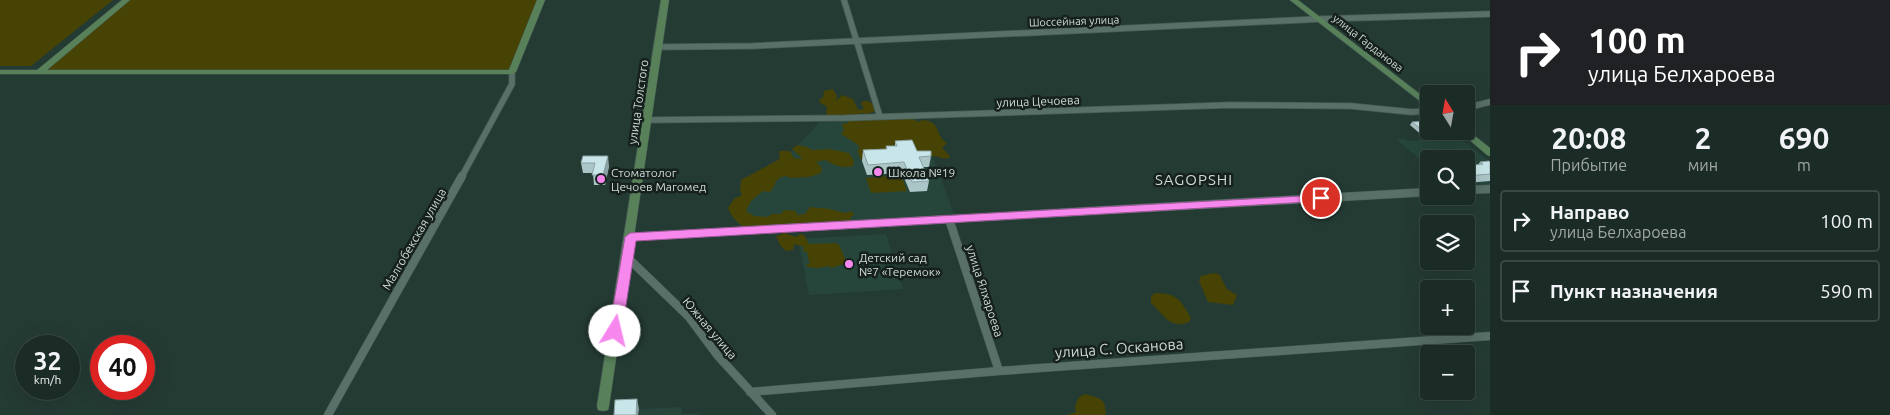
<!DOCTYPE html>
<html lang="ru">
<meta charset="utf-8">
<style>
body{margin:0;font-family:Ubuntu,sans-serif;background:#283833;color:#f1f3f6;height:100vh;display:flex;flex-direction:column;font-size:19px;white-space:nowrap}
*{box-sizing:border-box;margin:0}
p{font-size:16px;color:#a0a7a7}
.icon{flex:none;width:28px;height:28px;fill:none;stroke:currentColor;stroke-width:2;stroke-linecap:round;stroke-linejoin:round}
.map{position:relative;flex:1;overflow:hidden}
.panel{display:flex;flex-direction:column;background:#1b2c27;width:400px}
.panel>*{flex:none}
.top-card{background:#202124;color:#fff;overflow:hidden}
.needle{width:32px;rotate:349deg}
.controls{position:absolute;left:1420px;top:85px;display:grid;gap:10px}
.controls a{display:grid;place-items:center;width:55px;height:55px;border-radius:5px;background:#1b2c27;box-shadow:0 5px 20px #0002,0 0 0 1px #394844;font-size:25px}
.speed{position:absolute;left:15px;top:335px;display:flex;gap:10px;font-size:25px;font-weight:700;text-align:center}
.speed>*{display:grid;place-content:center;width:65px;height:65px;border-radius:50%;background:#1b2c27;box-shadow:0 5px 20px #0002,0 0 0 1px #394844;line-height:1}
.speed small{font-size:12px;font-weight:400}
.speed .limit{border:8px solid #d22;background:#fff;color:#111}
.pin{position:absolute;display:grid;place-items:center;width:42px;height:42px;color:#fff;margin:-21px;border:2px solid #fff;border-radius:50%;box-shadow:0 1px 5px #0007}
.me{position:absolute;width:55px;margin:-28px;rotate:9deg;stroke-linejoin:round;filter:drop-shadow(0 0 4px #0008)}
.turn{display:flex;align-items:center;gap:18px;height:105px;padding:0 15px;font-size:22px}
.turn .icon{width:65px;height:65px;stroke-width:2.5}
.turn b{display:block;font-size:35px;line-height:42px}
.eta{display:flex;justify-content:space-evenly;align-items:center;height:85px;text-align:center}
.eta b{font-size:30px;font-weight:700;line-height:35px}
ul{padding:0;list-style:none}
li{display:flex;align-items:center;gap:15px;height:62px;margin:0 10px 8px;padding:0 5px;border:2px solid #394844;border-radius:5px}
li div{flex:1}
li b{display:block;font-size:19px}
li em{font-style:normal}
main{display:flex;flex:1;min-height:0}
.map>svg:first-child{display:block}
.built{fill:#26463c}
.green{fill:#464304}
.lines{fill:none;stroke-linecap:round;stroke-linejoin:round}
.street-far1-casing{stroke:#455953;stroke-width:7}
.street-casing{stroke:#455953;stroke-width:9}
.secondary-casing{stroke:#455953;stroke-width:1}
.street-far1{stroke:#587067;stroke-width:5.5}
.street{stroke:#587067;stroke-width:8}
.secondary{fill:#58815a;fill-rule:evenodd}
.wall{fill:#acc6c8}
.shaded-wall{fill:#8ca1a3}
.building{fill:#c8e6e9;stroke:#8ca1a3}
.route{fill:#f688ed;stroke:#a0589a}
.poi-dot{fill:#f688ed;stroke:#16201c;stroke-width:2}
.labels{text-anchor:middle;dominant-baseline:central;stroke-width:5;stroke-linejoin:round;paint-order:stroke}
.far-street-label{font-size:11px;fill:#cddad5;stroke:#16201c}
.street-label{font-size:12px;fill:#cddad5;stroke:#16201c}
.poi-label{font-size:12px;fill:#cddad5;stroke:#16201c;text-anchor:start}
.quarter-label{font-size:15px;letter-spacing:1px;fill:#cddad5;stroke:#16201c}
.near-street-label{font-size:15px;fill:#cddad5;stroke:#16201c}
</style>
<main>
<div class="map">
<svg width="1490" height="415" viewBox="0 0 1490 415">
<rect width="100%" height="100%" fill="#243b34"/>
<!-- built -->
<path class="built" d="M918 119 955 216 742 225 741 205 820 122Z
M1459 137 1490 162V185L1466 187V159H1429V174L1419 165 1425 164 1396 139H1405L1407 141Z
M886 234 903 289 809 295 798 239Z
M682 407V414L699 413V415H617V410Z"/>
<!-- green -->
<path class="green" d="M0 0H113L31 66H0Z
M126 0H541L512 72H39Z
M833 89 837 96 836 101 842 95 853 99 858 110 864 109 861 103C866 98 870 102 874 105L875 111 867 114 860 113V115L910 118 919 122 922 120C942 121 934 135 947 143L942 148 950 156 949 158C941 160 939 154 927 157L860 159 857 149H860L857 144 841 134 844 130 842 124 848 123V121L826 116 827 107 819 102 820 99 823 98 824 91Z
M797 145 807 147 812 150 829 149 849 153 854 161 853 166C842 169 834 165 825 160L816 162 822 168 821 173 809 177 789 178 787 176C774 177 777 184 770 192L763 191 751 201 746 211 754 216 768 217 772 214H781L784 210 796 211 797 215 805 214 810 207 830 209 845 213 852 211 854 216H851V220L820 230 786 229 775 234 765 232 761 234C747 230 733 223 728 208L734 199 742 195 740 191 741 180 778 160 780 157 779 151H790L794 158 803 159 792 149Z
M901 175 907 191 871 193 866 178Z
M782 232 796 237 800 234 804 235 809 244 836 243 839 245 847 263 831 268 829 266 818 268 808 267 806 265 812 262H809L807 252 803 251 804 247 794 244 793 250 786 251 780 245 776 236 781 235Z
M1213 273 1219 274 1227 289 1237 295 1233 305 1208 302 1199 281 1201 276Z
M1155 293C1178 293 1181 301 1191 318L1189 322C1170 330 1163 314 1151 303V296Z
M1085 394C1102 399 1105 398 1106 415H1067L1076 412 1075 406 1079 397Z"/>
<g class="lines">
<defs>
<path id="street-far1" d="M844 0 880 117
M658 47 752 46 1320 19 1490 14
M1466 108 1490 102
M648 120 845 118 1230 105 1351 106 1411 112 1429 111
M461 178 512 84V72"/>
<path id="street" d="M1466 190 1490 189
M949 219 999 371
M630 237 1429 192
M628 258 689 317 718 356 772 415
M750 392 999 371 1490 336
M328 415 462 176"/>
<path id="secondary" d="M122 0H130L47 70H509L537 0H545L516 72 512 74H0V70H37Z
M661 0H669L609 406 608 410 603 411 598 410 597 406Z
M1290 0H1298L1429 101V108Z
M1466 129 1490 148V156L1487 155 1459 131H1466Z"/>
</defs>
<!-- street-far1 casing -->
<use href="#street-far1" class="street-far1-casing"/>
<!-- street casing -->
<use href="#street" class="street-casing"/>
<!-- secondary casing -->
<use href="#secondary" class="secondary-casing"/>
<!-- street-far1 -->
<use href="#street-far1" class="street-far1"/>
<!-- street -->
<use href="#street" class="street"/>
<!-- secondary -->
<use href="#secondary" class="secondary"/>
</g>
<!-- wall -->
<path class="wall" d="M1412 122 1448 133 1446 136 1424 137 1410 125Z
M895 141 917 151 931 156 929 167H923L929 181 927 191 910 192 902 173 867 175 862 161 863 150 886 149V146H895Z
M583 156 609 166 605 185H594L593 173H583L581 163Z
M1480 162H1490V181L1466 183V166L1478 165Z"/>
<!-- shaded-wall -->
<path class="shaded-wall" d="M608 156 609 166 605 185 603 175Z
M637 399 639 409 638 415H636Z"/>
<!-- building -->
<path class="building" d="M1429 121V131H1446L1448 133H1426L1412 122Z
M912 140 917 151H931V156L919 157 929 181 912 182 904 162 868 165 863 150 887 149 886 146H897L895 141Z
M583 156H608L603 175H592L595 163H581Z
M1489 161 1490 162V174L1466 176V166L1483 164 1480 162Z
M637 399 636 415H614L615 400Z"/>
<!-- route -->
<path class="route" d="M1321 195 1327 198 1325 201 636 241 622 331 620 334H611L609 331 625 237 630 233Z"/>
<!-- markers -->
<g class="poi-dot">
<circle cx="878" cy="172" r="5"/>
<circle cx="601" cy="179" r="5"/>
<circle cx="849" cy="264" r="5"/>
</g>
<g class="labels">
<!-- far-street labels -->
<g class="far-street-label">
<text transform="translate(1074 21) rotate(-2)">Шоссейная улица</text>
<text transform="translate(1368 43) rotate(38)">улица Гарданова</text>
</g>
<!-- street labels -->
<g class="street-label">
<text transform="translate(1038 101) rotate(-2)">улица Цечоева</text>
<text transform="translate(638 102) rotate(-82)">улица Толстого</text>
<text transform="translate(414 239) rotate(-60)">Малгобекская улица</text>
<text transform="translate(985 291) rotate(72)">улица Ялхароева</text>
<text transform="translate(710 328) rotate(50)">Южная улица</text>
</g>
<!-- poi labels -->
<g class="poi-label">
<text x="611" y="172">Стоматолог<tspan x="611" dy="14">Цечоев Магомед</tspan></text>
<text x="888" y="172">Школа №19</text>
<text x="859" y="257">Детский сад<tspan x="859" dy="14">№7 «Теремок»</tspan></text>
</g>
<!-- quarter labels -->
<g class="quarter-label">
<text x="1194" y="179">SAGOPSHI</text>
</g>
<!-- near-street labels -->
<g class="near-street-label">
<text transform="translate(1119 348) rotate(-4)">улица С. Осканова</text>
</g>
</g>
</svg>
<div class="controls">
<a><svg class="needle" viewBox="-14 -14 28 28"><path d="M0-13l5 13h-10z" fill="#e53935"/><path d="M0 13l5-13h-10z" fill="#a0a7a7"/></svg></a>
<a><svg class="icon" aria-label="search" viewBox="0 0 24 24"><circle cx="10" cy="10" r="6"/><path d="M15 15l6 6"/></svg></a>
<a><svg class="icon" aria-label="layers" viewBox="0 0 24 24"><path d="M12 4l9 5-9 5-9-5zM3 14l9 5 9-5"/></svg></a>
<a>+</a>
<a>−</a>
</div>
<div class="speed"><div>32<small>km/h</small></div><div class="limit">40</div></div>
<div class="pin" style="left:1321px;top:198px;background:#d93025"><svg class="icon" aria-label="arrive" viewBox="0 0 24 24"><path d="M6 21V4h12l-3 4 3 4H6"/></svg></div>
<svg class="me" style="left:615px;top:331px" viewBox="-20 -20 40 40"><circle r="19" fill="#fff"/><path d="M0-13L10 11 0 6-10 11z" fill="#f688ed"/></svg>
</div>
<section class="panel">
<div class="top-card">
<div class="turn"><svg class="icon" aria-label="right" viewBox="0 0 24 24"><path d="M7 20v-9h11M14 6l5 5-5 5"/></svg><div><b>100 m</b>улица Белхароева</div></div>
</div>
<div class="eta">
<div><b>20:08</b><p>Прибытие</p></div>
<div><b>2</b><p>мин</p></div>
<div><b>690</b><p>m</p></div>
</div>
<ul>
<li><svg class="icon" aria-label="right" viewBox="0 0 24 24"><path d="M7 20v-9h11M14 6l5 5-5 5"/></svg><div><b>Направо</b><p>улица Белхароева</p></div><em>100 m</em></li>
<li><svg class="icon" aria-label="arrive" viewBox="0 0 24 24"><path d="M6 21V4h12l-3 4 3 4H6"/></svg><div><b>Пункт назначения</b></div><em>590 m</em></li>
</ul>
</section>
</main>
